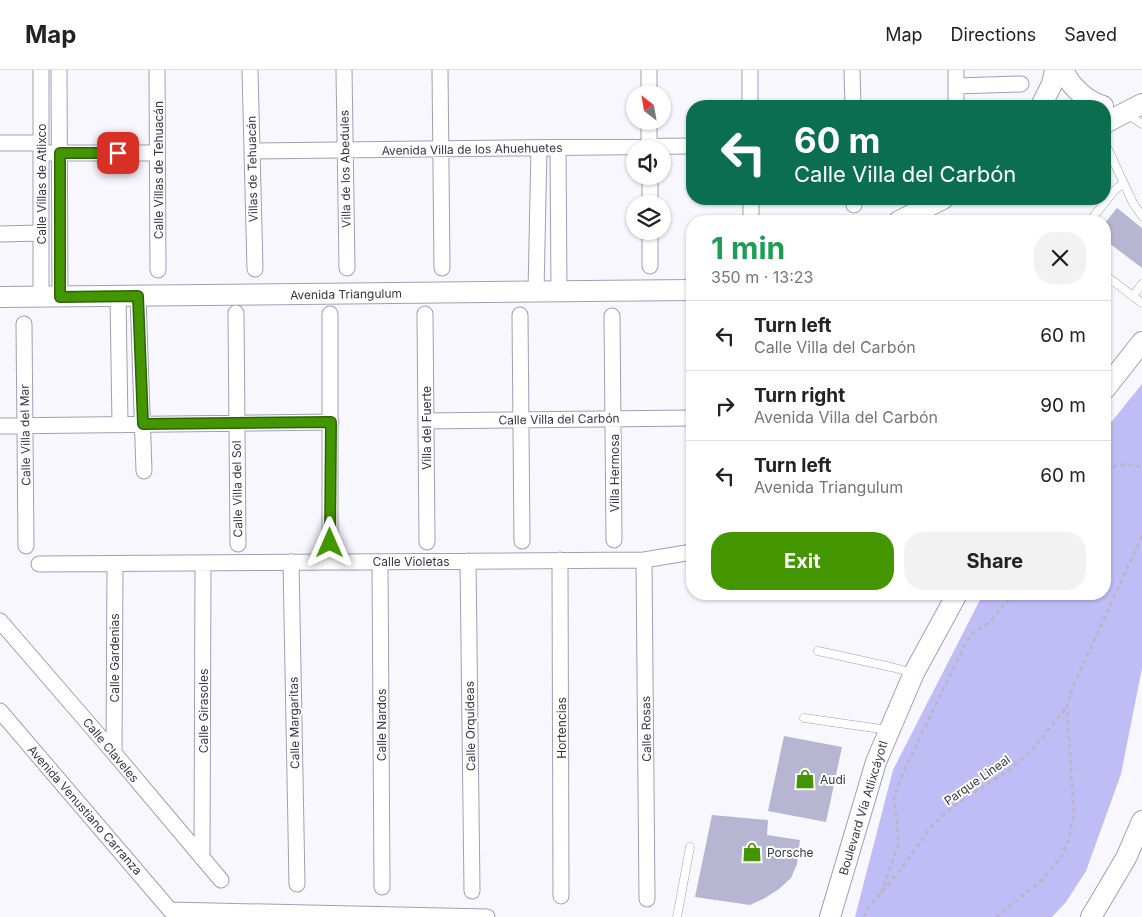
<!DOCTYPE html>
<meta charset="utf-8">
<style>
body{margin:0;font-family:Inter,sans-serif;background:#f2f2f2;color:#222;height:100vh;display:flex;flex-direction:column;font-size:19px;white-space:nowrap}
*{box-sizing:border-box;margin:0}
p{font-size:16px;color:#767676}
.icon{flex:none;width:28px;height:28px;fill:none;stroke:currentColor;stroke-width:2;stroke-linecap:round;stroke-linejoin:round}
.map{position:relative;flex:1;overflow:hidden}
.side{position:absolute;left:686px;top:145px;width:425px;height:385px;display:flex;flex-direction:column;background:#fff;border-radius:20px;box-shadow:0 1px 4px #0004}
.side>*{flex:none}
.banner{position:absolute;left:686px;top:30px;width:425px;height:105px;border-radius:20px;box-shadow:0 1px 4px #0004;background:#0b6e4f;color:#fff;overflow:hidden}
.needle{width:32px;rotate:329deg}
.fabs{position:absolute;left:626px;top:15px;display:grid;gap:10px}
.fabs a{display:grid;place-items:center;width:45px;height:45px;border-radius:50%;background:#fff;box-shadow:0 1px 4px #0004;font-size:25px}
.pin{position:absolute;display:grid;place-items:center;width:42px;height:42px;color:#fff;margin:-21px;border-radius:10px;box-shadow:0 2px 8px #0006}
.me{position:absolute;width:55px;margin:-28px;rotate:0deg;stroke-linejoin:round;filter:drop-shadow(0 0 4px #0008)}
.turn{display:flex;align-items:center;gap:18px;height:105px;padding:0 25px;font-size:22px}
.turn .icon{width:65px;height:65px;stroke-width:2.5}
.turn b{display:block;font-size:35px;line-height:42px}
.round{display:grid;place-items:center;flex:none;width:52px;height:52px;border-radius:20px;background:#f2f2f2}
.summary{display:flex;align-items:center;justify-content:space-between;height:85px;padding:0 25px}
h1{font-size:30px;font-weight:700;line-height:38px;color:#1e9e55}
.primary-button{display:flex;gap:10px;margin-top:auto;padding:10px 25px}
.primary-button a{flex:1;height:58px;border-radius:20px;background:#449600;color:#fff;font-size:20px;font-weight:700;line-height:58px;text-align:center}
.primary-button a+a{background:#f2f2f2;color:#222}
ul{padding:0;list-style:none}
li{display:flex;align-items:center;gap:15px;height:70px;padding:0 25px;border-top:1px solid #e0e0e0}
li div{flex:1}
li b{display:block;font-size:19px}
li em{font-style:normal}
header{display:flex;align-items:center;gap:30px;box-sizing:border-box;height:70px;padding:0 25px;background:#fff;border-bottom:1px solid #e0e0e0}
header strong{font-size:24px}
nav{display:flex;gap:28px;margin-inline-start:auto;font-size:18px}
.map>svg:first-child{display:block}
.grass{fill:#bfbcf6}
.building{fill:#b7b6d2}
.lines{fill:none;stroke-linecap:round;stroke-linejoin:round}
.service-casing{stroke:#a09fbb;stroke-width:9}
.minor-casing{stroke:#a09fbb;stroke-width:17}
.secondary-casing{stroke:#a09fbb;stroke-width:22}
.path{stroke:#b7b7bf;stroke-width:2.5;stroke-dasharray:4 4;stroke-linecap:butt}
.service{stroke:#fff;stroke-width:8}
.minor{stroke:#fff;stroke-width:15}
.secondary{stroke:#fff;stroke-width:20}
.route-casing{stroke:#2c6200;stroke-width:12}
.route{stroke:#449600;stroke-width:9}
.labels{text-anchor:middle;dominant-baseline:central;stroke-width:4;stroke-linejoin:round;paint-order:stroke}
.street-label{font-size:12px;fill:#373743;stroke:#fff}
.poi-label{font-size:12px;fill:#373743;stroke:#fff;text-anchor:start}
</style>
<header>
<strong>Map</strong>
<nav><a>Map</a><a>Directions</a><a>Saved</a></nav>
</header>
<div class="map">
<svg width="1142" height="847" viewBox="0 0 1142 847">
<rect width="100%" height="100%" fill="#f7f7fd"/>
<!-- grass -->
<path class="grass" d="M1142 314V598L1121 704 1086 801 1066 832 1052 847H855L893 700 983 524H1105V360Z"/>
<!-- building -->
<path class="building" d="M1117 138 1142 158V198L1105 170V153Z
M784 666 842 677 826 752 768 741Z
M712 745 768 750 767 765 800 770 797 794 791 808 779 819 765 828 750 835 695 827Z"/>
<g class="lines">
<defs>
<path id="service" d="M1127 44 1142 54
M1105 73 1133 133 1142 146
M1090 151 1114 121 1123 113
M1105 205 1142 233
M1133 226 1142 214
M818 581 891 597 914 603
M804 648 888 660
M677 847 690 777"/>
<path id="minor" d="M59 0 60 227
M157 0 158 200
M250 0 255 199
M344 0 347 198
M440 0 442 198
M649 0V24
M750 0V36
M852 0 853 36
M956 0V36
M956 16 1021 14
M649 51V79
M0 73H41
M558 78 559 222
M252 81 692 76
M50 83H157
M650 106V134
M751 129V151
M854 129V135
M650 161V196
M0 164 41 163
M536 222 539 78
M118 226 120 355
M138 226 144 401
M41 227V0
M236 243 238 474
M330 244V473
M425 244 427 472
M520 245 522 471
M612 246 614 470
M24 254 26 476
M426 351 692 348
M0 356 331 352
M560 490 561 826
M644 490 647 829
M468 491 472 821
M291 492 297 814
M380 492 382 817
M39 494 644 490 692 482
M0 551 114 683 221 810
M0 641 170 840
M114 683 115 494
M202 788 203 493
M170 840 487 847"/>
<path id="secondary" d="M1063 0C1070 16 1086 31 1103 36
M1041 36 1052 14 1055 0
M1105 53 1142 34
M899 151 943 129
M0 227 692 220
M1105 319 1142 272
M830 847 876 692 914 603 957 524
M1091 847 1126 788 1142 751"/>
</defs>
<!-- service casing -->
<use href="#service" class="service-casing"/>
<!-- minor casing -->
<use href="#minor" class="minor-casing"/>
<!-- secondary casing -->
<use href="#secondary" class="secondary-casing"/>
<!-- path -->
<path class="path" d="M1105 398 1128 394 1142 397
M881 823 899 774 894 727 903 703 964 576 972 564 990 552 1013 524
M864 847 869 837 902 798 929 759 952 737 1006 702 1032 680 1067 637
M996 847 1042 810 1061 787 1068 772 1074 745 1067 637 1072 619 1142 466"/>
<!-- service -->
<use href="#service" class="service"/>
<!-- minor -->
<use href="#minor" class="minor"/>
<!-- secondary -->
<use href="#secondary" class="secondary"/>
</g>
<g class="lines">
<defs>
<path id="route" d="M118 83H60V227L138 226 143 354 331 352 330 473"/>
</defs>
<!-- route casing -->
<use href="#route" class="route-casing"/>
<!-- route -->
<use href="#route" class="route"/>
</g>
<!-- icons -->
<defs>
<symbol id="shop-bare" viewBox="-9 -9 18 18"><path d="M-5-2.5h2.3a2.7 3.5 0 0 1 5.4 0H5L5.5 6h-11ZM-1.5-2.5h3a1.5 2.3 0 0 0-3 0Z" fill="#449600" stroke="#fff" stroke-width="2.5" paint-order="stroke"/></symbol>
</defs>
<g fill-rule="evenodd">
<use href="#shop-bare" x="791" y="695" width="28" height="28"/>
<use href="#shop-bare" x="738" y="768" width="28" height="28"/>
</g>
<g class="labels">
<!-- street labels -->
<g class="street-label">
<text transform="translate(472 79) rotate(-1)">Avenida Villa de los Ahuehuetes</text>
<text transform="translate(252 99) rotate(-91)">Villas de Tehuacán</text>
<text transform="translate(345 99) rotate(-91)">Villa de los Abedules</text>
<text transform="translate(158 100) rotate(-90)">Calle Villas de Tehuacán</text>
<text transform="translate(41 114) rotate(-90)">Calle Villas de Atlixco</text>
<text transform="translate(346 224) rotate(-1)">Avenida Triangulum</text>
<text transform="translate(559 349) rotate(-1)">Calle Villa del Carbón</text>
<text transform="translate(426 358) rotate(-90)">Villa del Fuerte</text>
<text transform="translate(25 365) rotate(-91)">Calle Villa del Mar</text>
<text transform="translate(614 403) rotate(-90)">Villa Hermosa</text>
<text transform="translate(237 419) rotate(-91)">Calle Villa del Sol</text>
<text x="411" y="491">Calle Violetas</text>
<text transform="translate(114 588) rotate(-90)">Calle Gardenias</text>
<text transform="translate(203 641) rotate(-90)">Calle Girasoles</text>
<text transform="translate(294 653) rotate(-91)">Calle Margaritas</text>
<text transform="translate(381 655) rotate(-90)">Calle Nardos</text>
<text transform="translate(470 656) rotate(-91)">Calle Orquídeas</text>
<text transform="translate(561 658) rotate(-90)">Hortencias</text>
<text transform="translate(646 659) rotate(-91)">Calle Rosas</text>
<text transform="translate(111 680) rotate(50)">Calle Claveles</text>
<text transform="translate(977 710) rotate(-35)">Parque Lineal</text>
<text transform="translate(863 738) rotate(-73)">Boulevard Vía Atlixcáyotl</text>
<text transform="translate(85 740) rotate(49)">Avenida Venustiano Carranza</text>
</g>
<!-- poi labels -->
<g class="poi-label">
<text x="820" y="709">Audi</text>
<text x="767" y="782">Porsche</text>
</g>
</g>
</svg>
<div class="fabs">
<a><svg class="needle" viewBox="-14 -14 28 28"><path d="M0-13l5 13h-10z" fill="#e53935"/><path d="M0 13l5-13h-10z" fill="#767676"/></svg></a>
<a><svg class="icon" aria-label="sound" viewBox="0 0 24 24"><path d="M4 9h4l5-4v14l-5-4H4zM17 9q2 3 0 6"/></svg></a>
<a><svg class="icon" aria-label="layers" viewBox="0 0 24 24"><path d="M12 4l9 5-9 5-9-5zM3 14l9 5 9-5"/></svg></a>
</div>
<div class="pin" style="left:118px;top:83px;background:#d93025"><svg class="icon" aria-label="arrive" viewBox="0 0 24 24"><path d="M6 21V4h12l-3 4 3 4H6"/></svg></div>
<svg class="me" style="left:330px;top:473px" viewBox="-20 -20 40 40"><path d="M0-17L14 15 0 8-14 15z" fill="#449600" stroke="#fff" stroke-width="4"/></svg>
<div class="banner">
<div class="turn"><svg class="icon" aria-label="left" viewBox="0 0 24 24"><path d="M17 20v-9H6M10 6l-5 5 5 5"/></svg><div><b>60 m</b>Calle Villa del Carbón</div></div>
</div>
<section class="side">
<div class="summary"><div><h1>1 min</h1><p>350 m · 13:23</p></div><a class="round"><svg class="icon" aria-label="close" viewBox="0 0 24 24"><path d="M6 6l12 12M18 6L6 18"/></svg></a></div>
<ul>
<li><svg class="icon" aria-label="left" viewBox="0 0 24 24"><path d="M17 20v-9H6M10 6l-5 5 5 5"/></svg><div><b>Turn left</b><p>Calle Villa del Carbón</p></div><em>60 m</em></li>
<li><svg class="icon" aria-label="right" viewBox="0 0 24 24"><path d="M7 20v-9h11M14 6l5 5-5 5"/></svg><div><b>Turn right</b><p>Avenida Villa del Carbón</p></div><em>90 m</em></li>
<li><svg class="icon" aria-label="left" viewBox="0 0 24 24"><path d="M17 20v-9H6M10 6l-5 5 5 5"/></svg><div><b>Turn left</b><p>Avenida Triangulum</p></div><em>60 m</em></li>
</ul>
<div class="primary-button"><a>Exit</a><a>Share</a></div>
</section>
</div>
